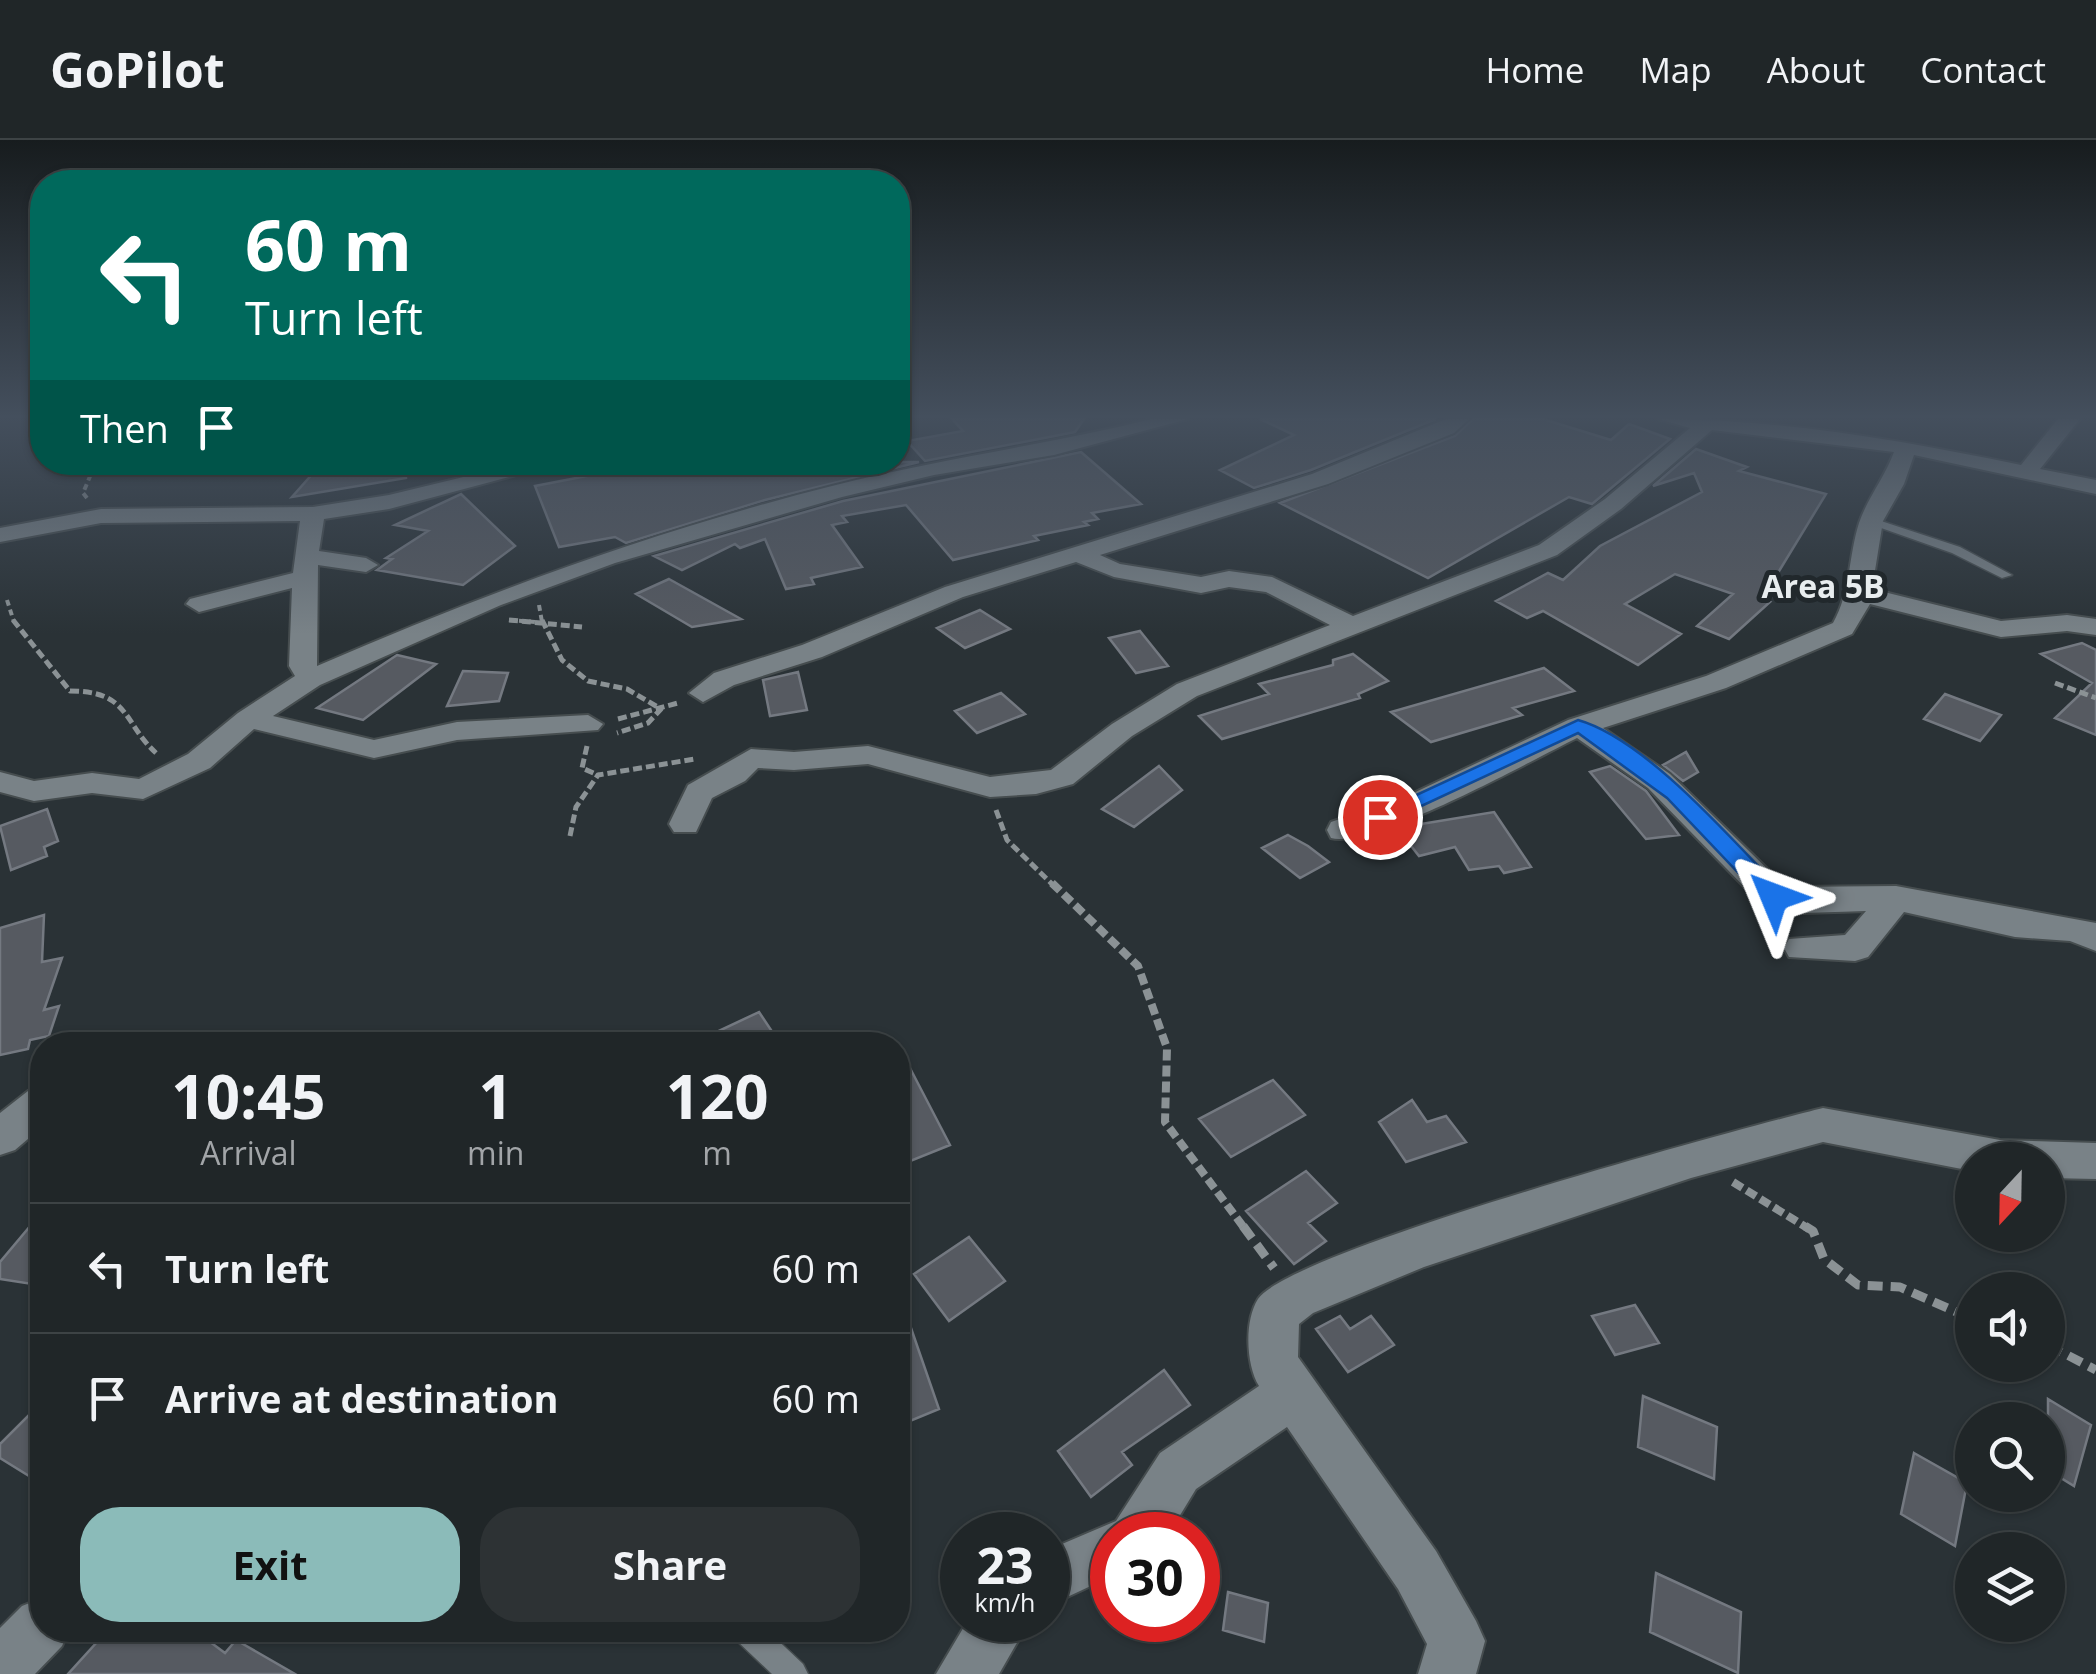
<!DOCTYPE html>
<style>
body{margin:0;font-family:"Open Sans",sans-serif;background:#2d3234;color:#f1f3f6;height:100vh;display:flex;flex-direction:column;font-size:38px;white-space:nowrap}
*{box-sizing:border-box;margin:0}
p{font-size:32px;color:#a2a5a8}
.icon{flex:none;width:55px;height:55px;fill:none;stroke:currentColor;stroke-width:2;stroke-linecap:round;stroke-linejoin:round}
.map{position:relative;flex:1;overflow:hidden}
.details{position:absolute;left:30px;top:892px;width:880px;height:610px;display:flex;flex-direction:column;background:#202628;border-radius:40px;box-shadow:0 2px 8px #0004,0 0 0 2px #3d4345}
.details>*{flex:none}
.banner{position:absolute;left:30px;top:30px;width:880px;height:305px;border-radius:40px;box-shadow:0 2px 8px #0004,0 0 0 2px #3d4345;background:#00695c;color:#fff;overflow:hidden}
.needle{width:65px;rotate:202deg}
.buttons{position:absolute;left:1955px;top:1002px;display:grid;gap:20px}
.buttons a{display:grid;place-items:center;width:110px;height:110px;border-radius:50%;background:#202628;box-shadow:0 2px 8px #0004,0 0 0 2px #3d4345;font-size:50px}
.speed{position:absolute;left:940px;top:1372px;display:flex;gap:20px;font-size:50px;font-weight:700;text-align:center}
.speed>*{display:grid;place-content:center;width:130px;height:130px;border-radius:50%;background:#202628;box-shadow:0 2px 8px #0004,0 0 0 2px #3d4345;line-height:1}
.speed small{font-size:25px;font-weight:400}
.speed .limit{border:15px solid #d22;background:#fff;color:#111}
.pin{position:absolute;display:grid;place-items:center;width:85px;height:85px;color:#fff;margin:-42px;border:5px solid #fff;border-radius:50%;box-shadow:0 2px 10px #0007}
.me{position:absolute;width:110px;margin:-55px;rotate:314deg;stroke-linejoin:round;filter:drop-shadow(0 0 8px #0008)}
.turn{display:flex;align-items:center;gap:35px;height:210px;padding:0 50px;font-size:45px}
.turn .icon{width:130px;height:130px;stroke-width:2.5}
.turn b{display:block;font-size:70px;line-height:85px}
.then{display:flex;align-items:center;height:95px;padding:0 50px;background:#0003;gap:20px;font-size:38px}
.eta{display:flex;justify-content:space-evenly;align-items:center;height:170px;text-align:center}
.eta b{font-size:60px;font-weight:700;line-height:70px}
.cta{display:flex;gap:20px;margin-top:auto;padding:20px 50px}
.cta a{flex:1;height:115px;border-radius:40px;background:#8bbbb9;color:#111;font-size:40px;font-weight:700;line-height:115px;text-align:center}
.cta a+a{background:#2d3234;color:#f1f3f6}
ul{padding:0;list-style:none}
li{display:flex;align-items:center;gap:30px;height:130px;padding:0 50px;border-top:2px solid #3d4345}
li div{flex:1}
li b{display:block;font-size:38px}
li em{font-style:normal}
header{display:flex;align-items:center;gap:60px;box-sizing:border-box;height:140px;padding:0 50px;background:#202628;border-bottom:2px solid #3d4345}
header strong{font-size:48px}
nav{display:flex;gap:55px;margin-inline-start:auto;font-size:35px}
.map>svg:first-child{display:block}
.building{fill:#565a61;stroke:#747981;stroke-width:2.5}
.lines{fill:none;stroke-linecap:round;stroke-linejoin:round}
.lane-casing{stroke:#464d4f;stroke-width:3}
.street-casing{stroke:#464d4f;stroke-width:4}
.path-far3{stroke:#8b9295;stroke-width:4;stroke-dasharray:6 4;stroke-linecap:butt}
.path-far2{stroke:#8b9295;stroke-width:5;stroke-dasharray:9 4;stroke-linecap:butt}
.path-far1{stroke:#8b9295;stroke-width:8;stroke-dasharray:11 5;stroke-linecap:butt}
.path{stroke:#8b9295;stroke-width:9;stroke-dasharray:15 8;stroke-linecap:butt}
.lane{fill:#798287;fill-rule:evenodd}
.street{fill:#798287;fill-rule:evenodd}
.route{fill:#1a73e8;stroke:#114b97;stroke-width:2.5}
.labels{text-anchor:middle;dominant-baseline:central;stroke-width:10;stroke-linejoin:round;paint-order:stroke}
.far-quarter-label{font-size:32px;font-weight:bold;fill:#e8edef;stroke:#21282c}
</style>
<header>
<strong>GoPilot</strong>
<nav><a>Home</a><a>Map</a><a>About</a><a>Contact</a></nav>
</header>
<div class="map">
<svg width="2096" height="1534" viewBox="0 0 2096 1534">
<rect width="100%" height="100%" fill="#2a3236"/>
<!-- building -->
<path class="building" d="M952 279H1084L1075 292 925 321 907 301 963 291Z
M1260 279H1436L1311 330 1254 348 1220 330 1294 295Z
M1473 279H1543L1611 300 1629 284 1670 299 1592 364 1569 357 1428 438 1280 363 1455 296Z
M1696 309 1747 327 1739 331 1826 354 1762 459 1770 462 1729 499 1697 486 1733 454 1675 434 1625 464 1681 494 1638 525 1543 471 1527 478 1496 461 1548 433 1563 440 1600 406 1702 352 1694 333 1653 346Z
M1081 312 1141 364 1092 373 1098 379 1084 382 1088 385 1034 396 1038 400 953 420 906 365 842 376 847 382 832 385 862 427 811 438 814 444 786 449 765 399 740 408 735 404 682 430 654 416 843 361Z
M323 322H405L406 338 292 357Z
M659 322H919L765 360 626 403 615 397 559 407 535 346Z
M461 354 515 406 463 445 377 430 392 419 386 418 428 391 395 385Z
M669 439 741 479 692 487 636 454Z
M980 470 1010 489 965 508 937 488Z
M1140 491 1168 526 1136 533 1109 498Z
M2082 503 2096 510V595L2055 578 2092 543 2041 514Z
M1353 514 1388 541 1358 554 1360 558 1222 599 1199 576 1269 554 1259 544 1333 525V520Z
M397 515 436 524 363 580 317 568Z
M1544 528 1574 551 1513 568 1522 575 1431 602 1391 572Z
M463 531 508 533 499 561 447 566Z
M798 532 807 570 770 576 763 540Z
M1001 553 1025 574 977 593 955 571Z
M1945 554 2001 575 1980 601 1924 579Z
M1686 612 1698 632 1683 641 1663 625Z
M1159 626 1182 650 1134 687 1102 669Z
M1610 626 1646 651 1679 695 1646 699 1590 632Z
M47 669 58 701 44 707 47 716 11 730 0 686Z
M1494 672 1531 727 1504 733 1499 726 1469 730 1455 707 1419 716 1397 688Z
M1288 695 1308 706 1329 722 1300 738 1262 708Z
M44 775 42 822 62 818 44 870 59 866 49 896 30 900 28 909 0 915V788Z
M759 872 781 905H689Z
M898 905 950 1005 898 1026Z
M1273 940 1305 975 1231 1017 1199 979Z
M1412 960 1427 982 1446 976 1466 1002 1406 1022 1379 982Z
M1306 1031 1337 1063 1308 1083 1326 1101 1294 1124 1246 1071Z
M42 1072V1132L32 1144 0 1139V1122Z
M969 1097 1005 1141 949 1181 914 1134Z
M902 1162 939 1269 898 1286V1163Z
M1635 1165 1659 1203 1615 1215 1592 1176Z
M1340 1176 1350 1189 1371 1176 1394 1205 1348 1232 1316 1189Z
M1164 1230 1190 1265 1122 1312 1132 1325 1091 1357 1058 1311Z
M1643 1256 1717 1287 1714 1339 1638 1307Z
M2048 1259 2091 1285 2074 1346 2048 1330Z
M42 1262V1344L0 1318V1304Z
M1914 1313 1967 1343 1955 1406 1901 1374Z
M1656 1433 1741 1472 1738 1533 1650 1492Z
M1228 1452 1268 1463 1264 1502 1223 1490Z
M108 1490H194L225 1513 236 1500 295 1534H68Z"/>
<g class="lines">
<defs>
<path id="lane" d="M1867 379H1875L1960 407 2012 435 2002 438 1952 413 1867 383Z
M732 1490H767L803 1524 808 1534H772L736 1500Z"/>
<path id="street" d="M1152 279H1188L1054 315 934 335 842 357 615 423 501 465 320 545 273 576 374 600 457 582 588 575 603 584 598 590 457 600 374 618 254 589 210 628 143 659 92 653 34 661 0 652V632L34 641 92 633 139 639 188 614 238 573 295 536 289 526 292 448 199 472 186 464 190 459 293 433 300 381 101 383 0 402V388L101 369 313 367 389 355 526 322H565L389 369 324 379 319 411 366 418 378 425 366 432 318 425 317 526C485 453 654 391 832 346 938 319 1046 305 1152 279Z
M1446 279H1469L1454 293 1328 344 1100 415 1120 424 1201 437 1229 431 1272 437 1353 476 1539 405 1605 359 1690 288 1658 279C1780 279 1901 300 2021 325L2058 279H2080L2040 329 2096 340V354L1914 315 1904 344 1883 381 1872 449 2001 481 2067 475 2096 479V495L2067 491 2001 497 1870 464 1852 494 1726 548 1603 588 1670 634 1786 747 1896 746 2096 783V811L2070 801 2015 797 1904 772 1868 817 1855 821 1789 817 1784 808 1789 799 1845 795 1866 771 1804 773 1763 766 1648 648 1577 598C1532 620 1373 709 1331 698L1327 690 1331 682 1405 657 1568 580 1706 536 1833 483C1851 451 1848 418 1859 383 1867 359 1885 337 1894 312L1712 290 1621 369 1557 415 1197 556 1132 596 1073 644 1036 654 990 657 868 624 794 630 758 628 745 641 712 658 696 692H674L669 684 688 645 751 609 794 612 868 606 990 637 1051 630 1112 584 1177 544 1330 485 1266 452 1229 447 1201 453 1114 437 1076 422 963 457 822 517 734 545 703 562 689 553 714 533 802 505 945 447 1312 334Z
M42 946V987L15 1010 0 1015V973L28 951Z
M1823 968 2000 1000 2096 1003V1039L2048 1038V1020H1972V1031L1823 1002 1691 1038 1424 1127 1313 1173 1299 1184 1298 1217 1436 1411 1476 1481 1485 1501 1476 1534H1418L1427 1504 1398 1449 1287 1287 1196 1349 1168 1395H1112V1436L1048 1466V1410L1116 1381 1160 1313 1259 1246C1246 1225 1244 1181 1258 1159 1291 1110 1742 988 1823 968Z
M42 1458V1490H69L62 1506 35 1534H0V1488L22 1466Z
M968 1480H1030L999 1534H936Z"/>
</defs>
<!-- lane casing -->
<use href="#lane" class="lane-casing"/>
<!-- street casing -->
<use href="#street" class="street-casing"/>
<!-- path-far3 -->
<path class="path-far3" d="M87 358 83 353 96 322
M7 460 14 482
M539 465 542 482
M509 480 535 482"/>
<!-- path-far2 -->
<path class="path-far2" d="M13 480 70 551C130 551 123 583 156 613
M509 480 582 487
M542 480 562 520 588 541 627 549 661 569 648 583 617 593
M2055 543 2096 558
M618 579 678 563
M587 606 582 628 598 635
M996 670 1007 700 1054 746
M570 696 576 667 598 635 695 619"/>
<!-- path-far1 -->
<path class="path-far1" d="M1052 743 1138 826 1167 908 1165 982 1245 1089
M1733 1042 1809 1089"/>
<!-- path -->
<path class="path" d="M1243 1086 1274 1128
M1805 1086 1813 1091 1824 1119 1858 1145 1900 1147 1972 1179
M2048 1205 2096 1230"/>
<!-- lane -->
<use href="#lane" class="lane"/>
<!-- street -->
<use href="#street" class="street"/>
</g>
<!-- sky -->
<linearGradient id="sky" x2="0" y2="1"><stop stop-color="#171c1e"/><stop offset="0.56" stop-color="#444f5d"/><stop offset="1" stop-color="#444f5d" stop-opacity="0"/></linearGradient>
<rect width="2096" height="494" fill="url(#sky)"/>
<!-- route -->
<path class="route" d="M1578 580C1646 599 1733 701 1782 751V763H1767L1667 658 1578 593 1387 682 1380 684 1369 677Z"/>
<g class="labels">
<!-- far-quarter labels -->
<g class="far-quarter-label">
<text x="1823" y="445">Area 5B</text>
</g>
</g>
</svg>
<div class="buttons">
<a><svg class="needle" viewBox="-14 -14 28 28"><path d="M0-13l5 13h-10z" fill="#e53935"/><path d="M0 13l5-13h-10z" fill="#a2a5a8"/></svg></a>
<a><svg class="icon" aria-label="sound" viewBox="0 0 24 24"><path d="M4 9h4l5-4v14l-5-4H4zM17 9q2 3 0 6"/></svg></a>
<a><svg class="icon" aria-label="search" viewBox="0 0 24 24"><circle cx="10" cy="10" r="6"/><path d="M15 15l6 6"/></svg></a>
<a><svg class="icon" aria-label="layers" viewBox="0 0 24 24"><path d="M12 4l9 5-9 5-9-5zM3 14l9 5 9-5"/></svg></a>
</div>
<div class="speed"><div>23<small>km/h</small></div><div class="limit">30</div></div>
<div class="pin" style="left:1380px;top:677px;background:#d93025"><svg class="icon" aria-label="arrive" viewBox="0 0 24 24"><path d="M6 21V4h12l-3 4 3 4H6"/></svg></div>
<svg class="me" style="left:1774px;top:757px" viewBox="-20 -20 40 40"><path d="M0-17L14 15 0 8-14 15z" fill="#1a73e8" stroke="#fff" stroke-width="4"/></svg>
<div class="banner">
<div class="turn"><svg class="icon" aria-label="left" viewBox="0 0 24 24"><path d="M17 20v-9H6M10 6l-5 5 5 5"/></svg><div><b>60 m</b>Turn left</div></div>
<div class="then">Then<svg class="icon" aria-label="arrive" viewBox="0 0 24 24"><path d="M6 21V4h12l-3 4 3 4H6"/></svg></div>
</div>
<section class="details">
<div class="eta">
<div><b>10:45</b><p>Arrival</p></div>
<div><b>1</b><p>min</p></div>
<div><b>120</b><p>m</p></div>
</div>
<ul>
<li><svg class="icon" aria-label="left" viewBox="0 0 24 24"><path d="M17 20v-9H6M10 6l-5 5 5 5"/></svg><div><b>Turn left</b></div><em>60 m</em></li>
<li><svg class="icon" aria-label="arrive" viewBox="0 0 24 24"><path d="M6 21V4h12l-3 4 3 4H6"/></svg><div><b>Arrive at destination</b></div><em>60 m</em></li>
</ul>
<div class="cta"><a>Exit</a><a>Share</a></div>
</section>
</div>
